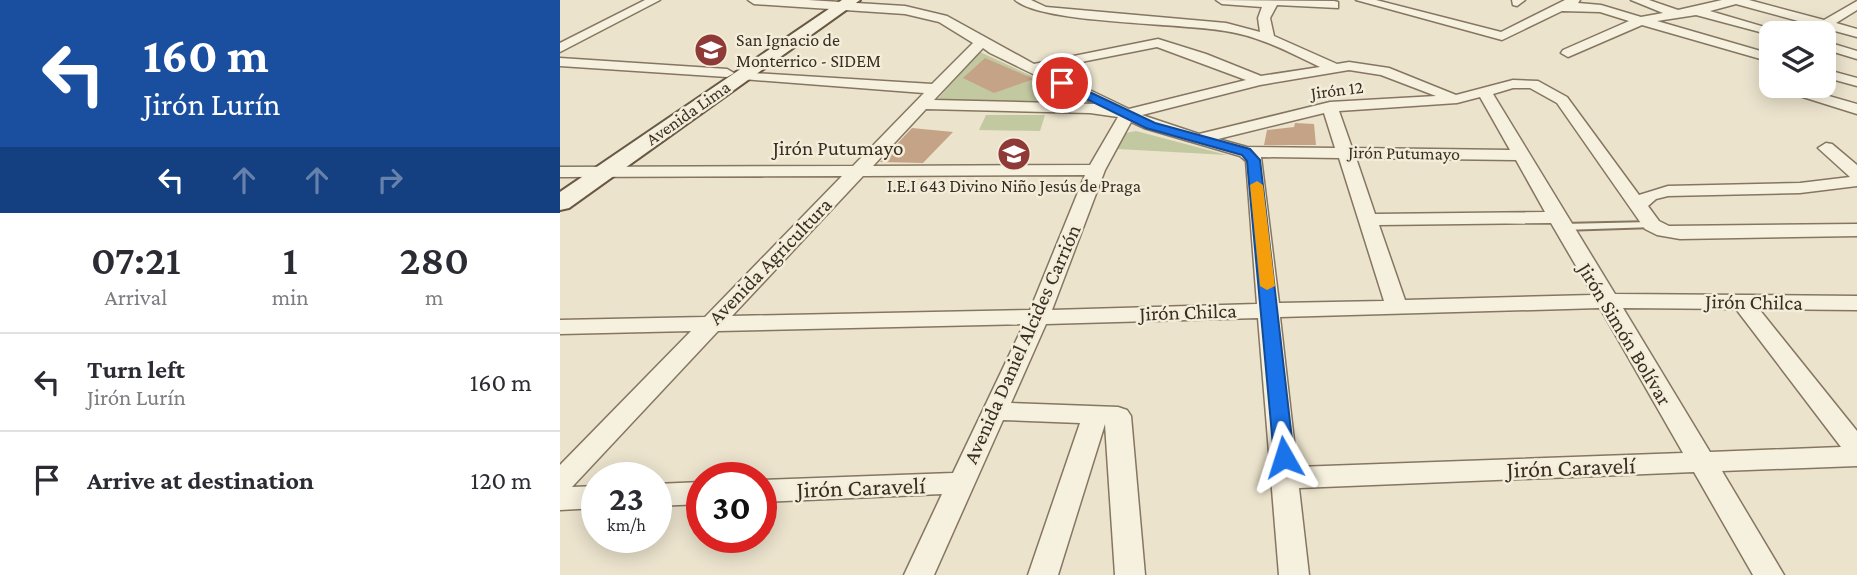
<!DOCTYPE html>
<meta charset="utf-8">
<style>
body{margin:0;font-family:"Crimson Pro",serif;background:#f2f2f3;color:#2b2b33;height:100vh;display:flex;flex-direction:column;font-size:26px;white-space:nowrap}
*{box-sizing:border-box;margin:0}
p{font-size:23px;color:#7c7c81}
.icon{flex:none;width:38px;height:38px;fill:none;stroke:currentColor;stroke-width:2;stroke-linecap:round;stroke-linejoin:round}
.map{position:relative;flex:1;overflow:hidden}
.side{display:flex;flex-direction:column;background:#fff;width:560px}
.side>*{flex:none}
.top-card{background:#1a4fa0;color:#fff;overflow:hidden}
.buttons{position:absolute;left:1199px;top:21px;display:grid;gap:14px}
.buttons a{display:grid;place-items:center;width:77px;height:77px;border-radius:14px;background:#fff;box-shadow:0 4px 18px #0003;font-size:35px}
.speed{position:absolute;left:21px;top:462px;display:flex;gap:14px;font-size:35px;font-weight:700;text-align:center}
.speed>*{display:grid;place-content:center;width:91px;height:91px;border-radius:50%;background:#fff;box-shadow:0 4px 18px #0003;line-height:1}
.speed small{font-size:18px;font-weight:400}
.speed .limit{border:10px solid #d22;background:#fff;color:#111}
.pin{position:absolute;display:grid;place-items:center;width:60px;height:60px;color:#fff;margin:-30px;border:4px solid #fff;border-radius:50%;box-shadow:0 2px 7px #0007}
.me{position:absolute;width:77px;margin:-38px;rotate:354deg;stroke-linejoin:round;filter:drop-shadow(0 0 5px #0008)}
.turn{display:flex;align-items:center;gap:24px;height:147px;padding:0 28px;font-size:32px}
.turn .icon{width:91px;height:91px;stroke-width:2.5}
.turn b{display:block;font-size:49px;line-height:60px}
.lanes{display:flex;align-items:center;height:66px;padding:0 28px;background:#0003;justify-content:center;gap:35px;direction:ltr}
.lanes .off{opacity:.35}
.eta{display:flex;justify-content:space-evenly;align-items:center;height:119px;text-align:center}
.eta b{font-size:42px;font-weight:600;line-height:49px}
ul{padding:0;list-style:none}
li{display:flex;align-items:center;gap:21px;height:98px;padding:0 28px;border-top:2px solid #e1e1e2}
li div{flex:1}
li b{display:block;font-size:26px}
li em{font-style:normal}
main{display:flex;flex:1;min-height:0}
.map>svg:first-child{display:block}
.green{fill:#c2c8a0}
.building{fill:#c5a386}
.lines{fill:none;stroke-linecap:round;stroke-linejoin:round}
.service-casing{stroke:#867661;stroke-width:4}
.minor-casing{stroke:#867661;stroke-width:3}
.secondary-casing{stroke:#685844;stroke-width:4}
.service{fill:#f6f0de;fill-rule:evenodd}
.minor{fill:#f6f0de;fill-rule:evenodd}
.secondary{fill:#f6f0de;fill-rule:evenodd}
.route{fill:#1a73e8;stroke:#114b97;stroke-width:2}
.slow{fill:#f59e0b}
.labels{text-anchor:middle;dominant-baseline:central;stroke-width:5;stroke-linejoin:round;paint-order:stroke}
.far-poi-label{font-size:18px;fill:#382e23;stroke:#f3edda;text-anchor:start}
.far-street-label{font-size:18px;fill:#382e23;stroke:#f3edda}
.street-label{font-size:21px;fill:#382e23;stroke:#f3edda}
.near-street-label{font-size:24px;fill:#382e23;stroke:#f3edda}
</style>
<main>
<section class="side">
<div class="top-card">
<div class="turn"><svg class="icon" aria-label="left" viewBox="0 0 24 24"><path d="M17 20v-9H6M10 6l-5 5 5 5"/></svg><div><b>160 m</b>Jirón Lurín</div></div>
<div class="lanes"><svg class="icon" aria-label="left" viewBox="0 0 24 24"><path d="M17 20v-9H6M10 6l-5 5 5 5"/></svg><svg class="icon off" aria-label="ahead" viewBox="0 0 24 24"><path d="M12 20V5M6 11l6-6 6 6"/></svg><svg class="icon off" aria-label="ahead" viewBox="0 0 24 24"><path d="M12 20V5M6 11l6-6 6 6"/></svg><svg class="icon off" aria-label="right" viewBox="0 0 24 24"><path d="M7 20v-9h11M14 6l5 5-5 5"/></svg></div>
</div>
<div class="eta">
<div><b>07:21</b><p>Arrival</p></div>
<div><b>1</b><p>min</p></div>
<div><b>280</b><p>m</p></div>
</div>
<ul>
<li><svg class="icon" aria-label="left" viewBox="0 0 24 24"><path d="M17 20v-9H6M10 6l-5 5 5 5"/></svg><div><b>Turn left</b><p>Jirón Lurín</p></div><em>160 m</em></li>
<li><svg class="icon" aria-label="arrive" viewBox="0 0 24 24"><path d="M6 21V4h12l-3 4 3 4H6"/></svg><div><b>Arrive at destination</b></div><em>120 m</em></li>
</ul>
</section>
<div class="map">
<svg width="1297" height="575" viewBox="0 0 1297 575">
<rect width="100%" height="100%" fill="#ebe3cc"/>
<!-- green -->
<path class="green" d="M420 52 539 107 376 101Z
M426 115H485L480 131 419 130Z
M576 131 667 155 558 149 561 134Z"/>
<!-- building -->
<path class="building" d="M425 58 474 79 434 93 403 78Z
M735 123 754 124 756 145H704L707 130 734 127Z
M352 128 393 132 363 163 320 162Z"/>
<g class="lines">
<defs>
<path id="service" d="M1092 222 1095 223 1097 225 1095 227 1002 230 997 227 1002 224Z"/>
<path id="minor" d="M85 0H100L0 52V43Z
M188 0H248L345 6 387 16 474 64 598 39 646 54 701 76 760 67C729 52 699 36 665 31 621 23 482 24 455 0H471L486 7 666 23 700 32 698 18 702 7 662 4 656 0 774 1 778 2V8L717 5 710 18 714 36 777 64 789 62 829 68 896 95 953 80 978 81 1007 97 1079 195 1108 186 1240 183 1290 177 1258 148 1266 143 1272 144 1297 165V186L1240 193 1108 196 1096 199 1088 206 1099 221 1109 226 1297 224V236L1120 239 1097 235 1085 229 997 103 970 88H953L933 94 1055 294 1297 296V310L1199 309 1297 431V466L1162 471 1224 575H1193L1134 472 739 488 749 575H719L698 318 486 324 451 403 558 407 567 410 571 416 585 575H555L545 424 498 575H468L520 423 443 420 374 575H344L382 494 201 502V480L393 473 464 324 158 331 12 487 37 486V508L0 510V465L131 331 0 334V320L145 317 282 176 0 177V167L293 166 364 93 182 79 177 78V72L372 84 413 43 379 22 345 14 194 4ZM597 47 686 80 569 109 486 69ZM423 48 430 53 535 104 374 100ZM789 70 821 75 876 96 770 102 639 134 582 115 700 85ZM920 97 950 150 792 148 779 111 897 103ZM366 109 530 113 558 117 530 165 313 166ZM764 113 775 148 687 147 658 139ZM571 122 584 128 680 156 686 161 697 304 492 310 545 170ZM701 157 779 158 824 301 719 303ZM796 158 956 160 985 212 815 214ZM525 175 470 310 172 316 303 176ZM991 223 1033 295 845 300 819 225ZM1040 308 1123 453 737 467 720 317ZM1063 308 1176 309 1281 447 1150 452Z
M796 0H816L941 32 1005 0H1020L1018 3 1041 5 1081 17 1103 13 1071 0H1089L1118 10 1162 0H1189L1264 20 1297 1V10L1276 23 1297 29V37L1176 4 1150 11 1225 33 1211 35 1136 15 1097 21 1211 54V62L1082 25 1008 57 1001 53 1003 50 1069 21 1040 12 1002 11 942 40Z
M952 0H965L957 6 953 5Z
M1264 41 1297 51V59L1264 49Z
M0 58 167 69 174 73 167 77 0 66Z
M1264 69 1297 78V86L1264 77Z
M1234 86 1297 104V114L1230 93 1228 90Z
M142 482V504L96 506V484Z"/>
<path id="secondary" d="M282 0H300L9 208 0 210V192Z"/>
</defs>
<!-- service casing -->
<use href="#service" class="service-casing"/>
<!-- minor casing -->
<use href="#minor" class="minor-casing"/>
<!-- secondary casing -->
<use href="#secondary" class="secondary-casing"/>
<!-- service -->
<use href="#service" class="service"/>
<!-- minor -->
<use href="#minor" class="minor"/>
<!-- secondary -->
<use href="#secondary" class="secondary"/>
</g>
<!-- route -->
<path class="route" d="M502 79 595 123 690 149 700 160 734 457 731 462 724 464 717 462 714 457 687 161 682 155 586 128 498 85 497 83Z"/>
<!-- slow -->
<path class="slow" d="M697 181 703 185 715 286 707 290 700 286 690 185Z"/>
<!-- icons -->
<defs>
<symbol id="university-disc" viewBox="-11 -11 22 22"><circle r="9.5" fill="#8f3a37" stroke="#f3edda"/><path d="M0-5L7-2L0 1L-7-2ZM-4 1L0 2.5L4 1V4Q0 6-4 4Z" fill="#fff"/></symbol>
<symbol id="school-disc" viewBox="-11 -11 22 22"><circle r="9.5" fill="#8f3a37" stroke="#f3edda"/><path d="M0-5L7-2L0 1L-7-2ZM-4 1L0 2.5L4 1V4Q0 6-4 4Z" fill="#fff"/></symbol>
</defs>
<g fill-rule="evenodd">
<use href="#university-disc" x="132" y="31" width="38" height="38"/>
<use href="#school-disc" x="435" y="135" width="38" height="38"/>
</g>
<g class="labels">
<!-- far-poi labels -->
<g class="far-poi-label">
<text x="176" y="40">San Ignacio de<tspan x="176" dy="21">Monterrico - SIDEM</tspan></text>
<text x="454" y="186" text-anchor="middle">I.E.I 643 Divino Niño Jesús de Praga</text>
</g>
<!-- far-street labels -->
<g class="far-street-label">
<text transform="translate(777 90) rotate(-7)">Jirón 12</text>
<text transform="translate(128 113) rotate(-35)">Avenida Lima</text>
<text transform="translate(844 153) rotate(1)">Jirón Putumayo</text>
</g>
<!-- street labels -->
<g class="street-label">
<text x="278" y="148">Jirón Putumayo</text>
<text transform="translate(210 261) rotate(-46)">Avenida Agricultura</text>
<text transform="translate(1194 302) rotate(1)">Jirón Chilca</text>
<text transform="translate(628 312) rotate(-2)">Jirón Chilca</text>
<text transform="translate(1065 334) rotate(59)">Jirón Simón Bolívar</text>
<text transform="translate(462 344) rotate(-66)">Avenida Daniel Alcides Carrión</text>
</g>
<!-- near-street labels -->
<g class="near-street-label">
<text transform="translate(1011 467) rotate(-2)">Jirón Caravelí</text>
<text transform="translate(301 487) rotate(-2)">Jirón Caravelí</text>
</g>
</g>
</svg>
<div class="buttons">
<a><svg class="icon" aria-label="layers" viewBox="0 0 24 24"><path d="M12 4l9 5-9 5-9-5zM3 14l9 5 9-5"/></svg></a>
</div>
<div class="speed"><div>23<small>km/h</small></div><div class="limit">30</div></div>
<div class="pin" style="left:502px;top:83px;background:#d93025"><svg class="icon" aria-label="arrive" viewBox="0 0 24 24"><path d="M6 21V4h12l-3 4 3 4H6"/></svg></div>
<svg class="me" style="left:724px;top:457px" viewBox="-20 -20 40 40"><path d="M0-17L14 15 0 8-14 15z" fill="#1a73e8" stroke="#fff" stroke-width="4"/></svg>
</div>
</main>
